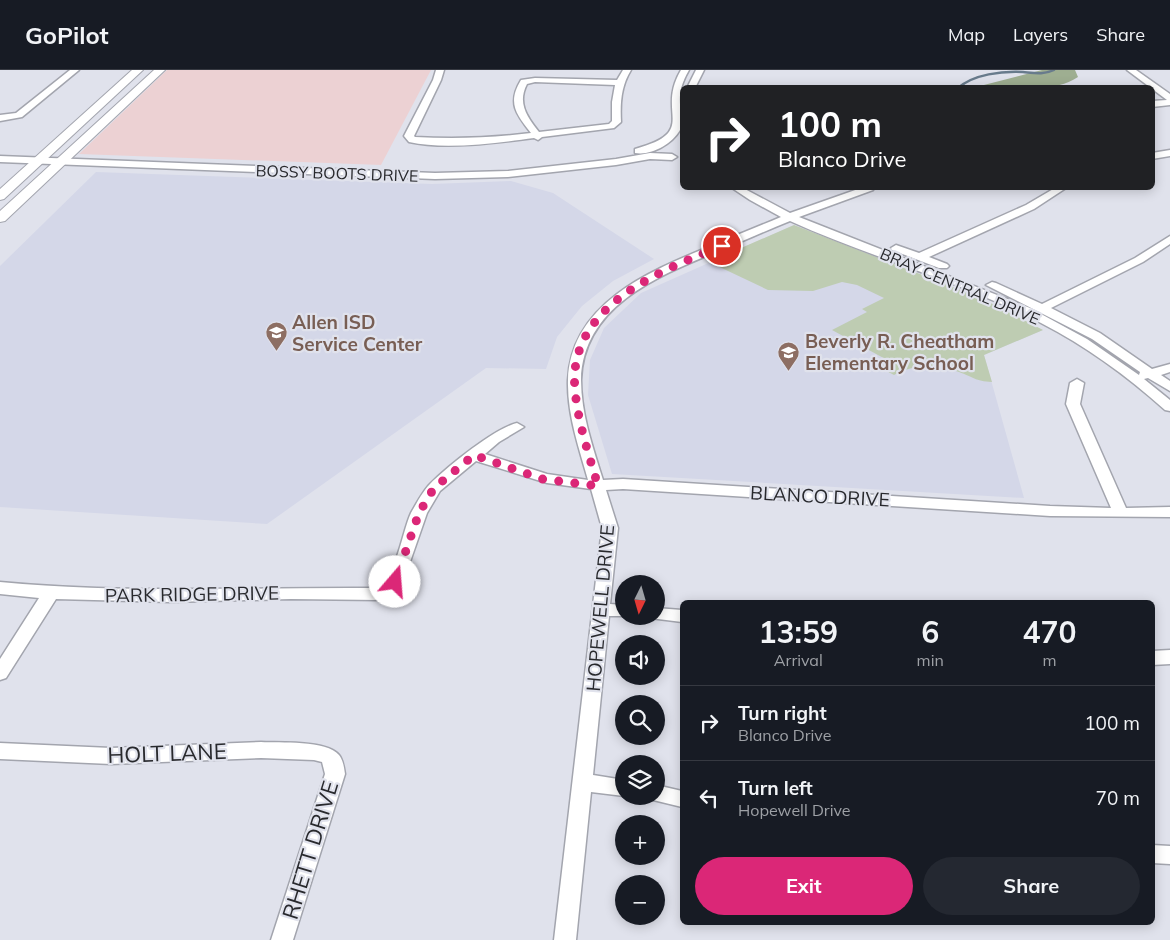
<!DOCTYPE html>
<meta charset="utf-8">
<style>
body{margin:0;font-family:Mulish,sans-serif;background:#242831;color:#f1f3f6;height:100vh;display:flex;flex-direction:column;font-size:19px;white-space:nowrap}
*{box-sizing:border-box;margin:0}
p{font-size:16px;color:#9ea1a6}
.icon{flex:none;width:28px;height:28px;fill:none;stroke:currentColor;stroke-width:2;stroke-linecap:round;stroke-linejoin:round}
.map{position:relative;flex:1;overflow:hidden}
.side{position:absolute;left:680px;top:530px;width:475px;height:325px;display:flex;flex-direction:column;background:#171b24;border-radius:8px;box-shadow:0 2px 12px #0003}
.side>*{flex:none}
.guide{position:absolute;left:680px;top:15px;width:475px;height:105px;border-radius:8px;box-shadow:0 2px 12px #0003;background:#202124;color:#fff;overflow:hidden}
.needle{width:32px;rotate:185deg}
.buttons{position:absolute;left:615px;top:505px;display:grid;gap:10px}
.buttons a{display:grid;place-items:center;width:50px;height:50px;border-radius:50%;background:#171b24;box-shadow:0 2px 12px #0003;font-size:25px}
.pin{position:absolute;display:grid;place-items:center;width:42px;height:42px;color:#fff;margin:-21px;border:2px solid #fff;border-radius:50%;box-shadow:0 1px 5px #0007}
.me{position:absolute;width:55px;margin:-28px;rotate:18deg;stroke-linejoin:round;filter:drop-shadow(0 0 4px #0008)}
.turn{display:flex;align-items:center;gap:18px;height:105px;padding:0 15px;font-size:22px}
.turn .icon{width:65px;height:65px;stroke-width:2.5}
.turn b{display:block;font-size:35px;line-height:42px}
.eta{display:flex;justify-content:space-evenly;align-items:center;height:85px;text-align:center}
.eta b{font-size:30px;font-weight:700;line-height:35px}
.button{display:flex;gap:10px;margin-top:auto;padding:10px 15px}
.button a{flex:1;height:58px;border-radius:30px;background:#db2777;color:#fff;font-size:20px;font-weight:700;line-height:58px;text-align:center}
.button a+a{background:#242831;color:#f1f3f6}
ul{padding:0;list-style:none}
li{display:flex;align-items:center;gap:15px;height:75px;padding:0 15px;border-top:1px solid #363941}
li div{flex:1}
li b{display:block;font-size:19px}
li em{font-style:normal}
header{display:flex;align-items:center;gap:30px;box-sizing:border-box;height:70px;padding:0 25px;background:#171b24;border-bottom:1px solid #363941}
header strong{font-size:24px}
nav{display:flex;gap:28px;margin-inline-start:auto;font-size:18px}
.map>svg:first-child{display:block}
.built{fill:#d4d7e8}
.industrial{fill:#ecd1d3}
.green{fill:#beccb2}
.forest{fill:#9eae91}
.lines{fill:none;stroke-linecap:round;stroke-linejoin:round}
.stream{stroke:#687b8c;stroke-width:2.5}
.minor-casing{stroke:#a3a5ae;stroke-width:3}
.major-casing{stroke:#a3a5ae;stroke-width:2}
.minor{fill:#fff;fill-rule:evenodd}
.major{fill:#fff;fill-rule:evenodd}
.route{stroke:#db2777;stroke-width:9;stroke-dasharray:0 16.2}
.labels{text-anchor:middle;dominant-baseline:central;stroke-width:4.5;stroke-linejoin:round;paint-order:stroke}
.far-street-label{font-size:16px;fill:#28292d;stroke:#e0e2ec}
.education-label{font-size:19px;font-weight:bold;fill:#785e54;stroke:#e0e2ec;text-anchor:start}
.street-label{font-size:19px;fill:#28292d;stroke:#e0e2ec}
.near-street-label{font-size:22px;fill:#28292d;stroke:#e0e2ec}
</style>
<header>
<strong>GoPilot</strong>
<nav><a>Map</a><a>Layers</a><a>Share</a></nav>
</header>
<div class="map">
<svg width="1170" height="870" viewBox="0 0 1170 870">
<rect width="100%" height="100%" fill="#e0e2ec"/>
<!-- built -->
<path class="built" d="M96 102 432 114 511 111 553 123 654 189 613 211 582 236 557 267 546 299 486 298 267 454 0 437V196Z
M794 155 1043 260 984 285 1024 428 612 404 588 325 590 290 604 258 641 223Z"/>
<!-- industrial -->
<path class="industrial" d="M167 0H431L381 95 79 84Z"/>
<!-- green -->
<path class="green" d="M794 155 979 227 1043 260 984 285 992 312C975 311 973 307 959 302 937 294 915 294 894 305L879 297 889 291 832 260 867 242 862 239 884 228 857 215 842 212 813 221 768 220 709 192Z"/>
<!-- forest -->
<path class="forest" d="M1042 0H1075L1078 7C1053 23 1030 15 1004 15 996 15 988 16 980 16Z"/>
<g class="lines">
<!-- stream -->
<path class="stream" d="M958 18C974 4 1002 1 1023 2 1034 3 1044 5 1054 0"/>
<defs>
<path id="minor" d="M70 0H79L22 47 0 51V45L16 43Z
M436 0H444L441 10 414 66 415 67C454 69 492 68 531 63 516 44 507 33 521 10L535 8 617 10 623 0H631C621 16 620 33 621 52L614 58 542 67 538 70 534 68C497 73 445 80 409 72L404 66 433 10ZM535 12 615 15 612 32V51L609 54 539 62C527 47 517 33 527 14Z
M681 0H689C674 26 682 35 682 61L680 60C672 74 651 86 635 83V79C700 61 655 44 681 0Z
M696 0H704L695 18H687Z
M1127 0H1136L1170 24V35L1152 37V31L1167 30Z
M1170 80V86L1152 89V83Z
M650 83 672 84 677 87 672 90 650 89 616 95 508 107 435 109 0 92V86L435 103 508 101 616 89Z
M732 118H743L790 143 861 118H874L873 120 799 147 1030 238 1087 269 1139 305 1140 302 1092 269 986 215 992 212 996 213 1042 234 1135 188 1170 166V174L1143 192 1051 238 1100 263 1152 299 1170 294V302L1161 305 1170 311V321L1148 308 1144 309 1170 330V341L1165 340C1127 306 1086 276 1041 253 960 211 872 188 790 151 765 161 741 172 716 182 658 206 583 236 581 310 581 344 593 378 603 410L623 409 1050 436 1111 438 1066 334 1070 313 1077 309 1084 313 1080 334 1126 438 1170 437V447L1050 446 623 419 606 420 618 458 610 534 624 535V546H627H609L593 705 624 710V726L591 722 576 870H554L602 458 591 419 547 413 476 391 440 421 427 443 403 512 392 525 379 530 291 529 170 532 56 529 6 608 0 610V589L39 528 0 524V512C126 524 251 517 377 518 396 509 402 462 411 443 416 434 423 421 430 414 447 397 495 358 517 353L524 357 499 372 485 384 547 404 588 410C579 378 567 344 568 310 571 234 648 202 708 177 732 167 757 157 781 147L750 130Z
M1055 118H1066L1034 139 929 187 947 194 949 196 947 198H939L892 180 891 178 896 175 919 183 1026 135Z
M656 538 682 540V552L650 548 649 546H656Z
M1170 580V594L1152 595V581Z
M261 672C279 673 327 670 339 685 343 690 344 697 345 704L293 870H271L325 704 322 692 314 690 261 688 111 694 0 689V673L111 678Z
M656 715 682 721V737L649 729 648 726H656Z
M1152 775 1170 776V794L1152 793Z"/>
<path id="major" d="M132 0H143L4 129 0 130V119Z
M154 0H165L5 151 0 152V141Z"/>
</defs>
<!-- minor casing -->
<use href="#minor" class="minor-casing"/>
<!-- major casing -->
<use href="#major" class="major-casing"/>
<!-- minor -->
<use href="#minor" class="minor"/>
<!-- major -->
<use href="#major" class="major"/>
</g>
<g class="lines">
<!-- route -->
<path class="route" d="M395 512 419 443 434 418 474 385 542 409 598 416C589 385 578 353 575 320 567 236 660 201 722 176"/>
</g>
<!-- icons -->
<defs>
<symbol id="school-pin" viewBox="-11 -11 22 30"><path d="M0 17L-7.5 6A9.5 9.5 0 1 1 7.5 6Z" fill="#8d6e63" stroke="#e0e2ec"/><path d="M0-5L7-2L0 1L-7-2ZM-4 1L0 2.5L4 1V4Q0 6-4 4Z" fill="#fff"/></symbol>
</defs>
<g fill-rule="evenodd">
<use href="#school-pin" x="264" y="250" width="25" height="34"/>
<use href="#school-pin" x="776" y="270" width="25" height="34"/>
</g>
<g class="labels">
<!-- far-street labels -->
<g class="far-street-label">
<text transform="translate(337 103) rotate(2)">BOSSY BOOTS DRIVE</text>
<text transform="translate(960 216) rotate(23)">BRAY CENTRAL DRIVE</text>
</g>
<!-- education labels -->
<g class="education-label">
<text x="292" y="252">Allen ISD<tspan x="292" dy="22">Service Center</tspan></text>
<text x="805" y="271">Beverly R. Cheatham<tspan x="805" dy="22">Elementary School</tspan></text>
</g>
<!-- street labels -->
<g class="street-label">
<text transform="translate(820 426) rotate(3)">BLANCO DRIVE</text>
<text transform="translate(192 524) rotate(-1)">PARK RIDGE DRIVE</text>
<text transform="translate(600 538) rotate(-85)">HOPEWELL DRIVE</text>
</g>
<!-- near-street labels -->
<g class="near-street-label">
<text transform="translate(167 683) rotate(-2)">HOLT LANE</text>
<text transform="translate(310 780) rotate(-73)">RHETT DRIVE</text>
</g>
</g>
</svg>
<div class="buttons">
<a><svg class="needle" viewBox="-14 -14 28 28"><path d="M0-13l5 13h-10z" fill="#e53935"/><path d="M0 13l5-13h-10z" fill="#9ea1a6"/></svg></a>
<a><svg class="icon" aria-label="sound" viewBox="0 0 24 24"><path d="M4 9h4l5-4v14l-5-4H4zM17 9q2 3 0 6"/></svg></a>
<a><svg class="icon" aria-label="search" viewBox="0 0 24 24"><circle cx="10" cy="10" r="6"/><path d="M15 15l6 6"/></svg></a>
<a><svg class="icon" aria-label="layers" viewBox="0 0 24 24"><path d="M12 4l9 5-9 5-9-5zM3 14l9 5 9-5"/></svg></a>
<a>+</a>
<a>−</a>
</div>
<div class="pin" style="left:722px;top:176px;background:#d93025"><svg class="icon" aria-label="arrive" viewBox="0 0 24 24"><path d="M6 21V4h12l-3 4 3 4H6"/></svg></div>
<svg class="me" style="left:395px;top:512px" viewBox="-20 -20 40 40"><circle r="19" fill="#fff"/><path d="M0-13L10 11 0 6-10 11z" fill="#db2777"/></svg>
<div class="guide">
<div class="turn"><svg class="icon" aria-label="right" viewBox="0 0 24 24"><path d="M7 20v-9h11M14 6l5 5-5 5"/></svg><div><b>100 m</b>Blanco Drive</div></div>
</div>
<section class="side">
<div class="eta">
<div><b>13:59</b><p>Arrival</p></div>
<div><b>6</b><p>min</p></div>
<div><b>470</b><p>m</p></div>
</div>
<ul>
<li><svg class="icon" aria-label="right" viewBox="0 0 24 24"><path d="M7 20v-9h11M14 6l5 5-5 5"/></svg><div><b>Turn right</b><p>Blanco Drive</p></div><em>100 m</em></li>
<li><svg class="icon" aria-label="left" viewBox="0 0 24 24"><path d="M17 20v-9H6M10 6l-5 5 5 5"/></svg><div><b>Turn left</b><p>Hopewell Drive</p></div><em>70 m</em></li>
</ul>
<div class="button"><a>Exit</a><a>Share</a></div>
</section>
</div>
